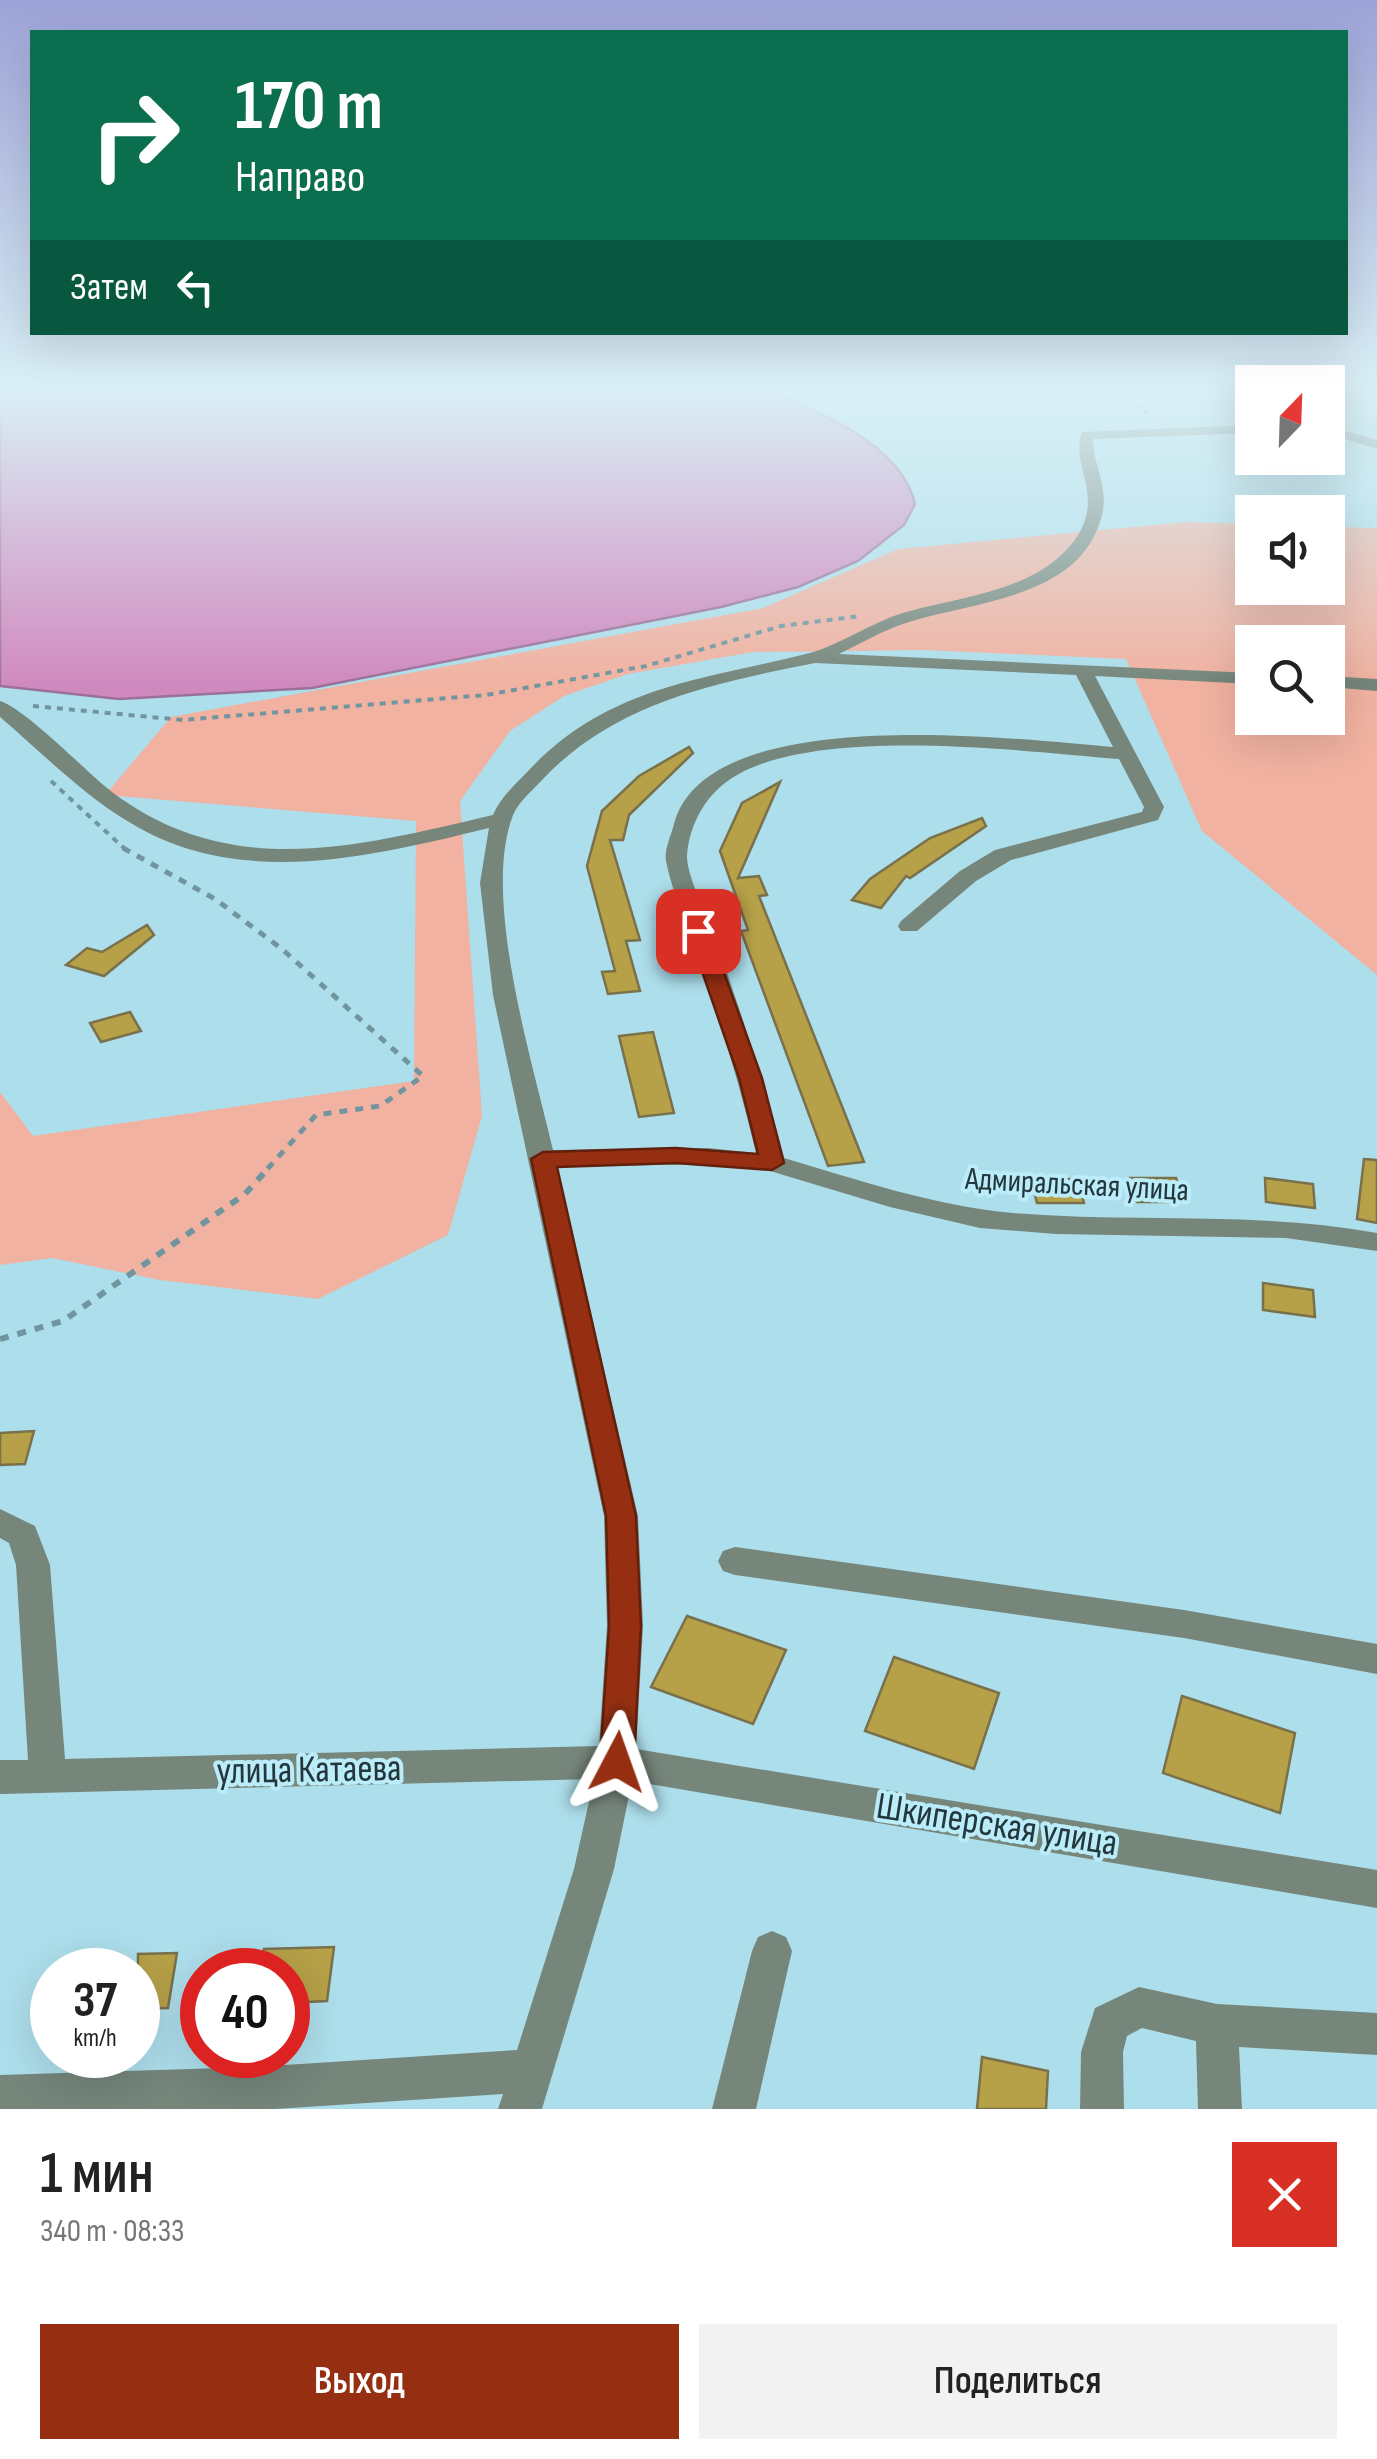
<!DOCTYPE html>
<html lang="ru">
<meta charset="utf-8">
<style>
body{margin:0;font-family:"Sofia Sans Condensed",sans-serif;background:#f2f2f2;color:#222;height:100vh;display:flex;flex-direction:column;font-size:38px;white-space:nowrap}
*{box-sizing:border-box;margin:0}
p{font-size:32px;color:#767676}
.icon{flex:none;width:55px;height:55px;fill:none;stroke:currentColor;stroke-width:2;stroke-linecap:round;stroke-linejoin:round}
.map{position:relative;height:2109px;overflow:hidden}
.details{display:flex;flex-direction:column;background:#fff;flex:1}
.details>*{flex:none}
.top-card{position:absolute;left:30px;top:30px;width:1318px;height:305px;border-radius:0px;box-shadow:0 10px 40px #0002;background:#0b6e4f;color:#fff;overflow:hidden}
.needle{width:65px;rotate:23deg}
.buttons{position:absolute;left:1235px;top:365px;display:grid;gap:20px}
.buttons a{display:grid;place-items:center;width:110px;height:110px;border-radius:0px;background:#fff;box-shadow:0 10px 40px #0002;font-size:50px}
.speed{position:absolute;left:30px;top:1948px;display:flex;gap:20px;font-size:50px;font-weight:700;text-align:center}
.speed>*{display:grid;place-content:center;width:130px;height:130px;border-radius:50%;background:#fff;box-shadow:0 10px 40px #0002;line-height:1}
.speed small{font-size:25px;font-weight:400}
.speed .limit{border:15px solid #d22;background:#fff;color:#111}
.pin{position:absolute;display:grid;place-items:center;width:85px;height:85px;color:#fff;margin:-42px;border-radius:20px;box-shadow:0 5px 15px #0006}
.me{position:absolute;width:110px;margin:-55px;rotate:4deg;stroke-linejoin:round;filter:drop-shadow(0 0 8px #0008)}
.turn{display:flex;align-items:center;gap:35px;height:210px;padding:0 40px;font-size:45px}
.turn .icon{width:130px;height:130px;stroke-width:2.5}
.turn b{display:block;font-size:70px;line-height:85px}
.then{display:flex;align-items:center;height:95px;padding:0 40px;background:#0003;gap:20px;font-size:38px}
.round{display:grid;place-items:center;flex:none;width:105px;height:105px;border-radius:0px;background:#f2f2f2}
.summary{display:flex;align-items:center;justify-content:space-between;height:170px;padding:0 40px}
h1{font-size:60px;font-weight:600;line-height:75px}
.action{display:flex;gap:20px;margin-top:auto;padding:20px 40px}
.action a{flex:1;height:115px;border-radius:0px;background:#962f12;color:#fff;font-size:40px;font-weight:600;line-height:115px;text-align:center}
.action a+a{background:#f2f2f2;color:#222}
.map>svg:first-child{display:block}
.green{fill:#f1b2a1;fill-rule:evenodd}
.water{fill:#d089bf;stroke:#9c7098;stroke-width:2.5}
.building{fill:#b6a048;stroke:#79704c;stroke-width:2.5}
.lines{fill:none;stroke-linecap:round;stroke-linejoin:round}
.path-far3{stroke:#71959f;stroke-width:2.5;stroke-dasharray:5 5;stroke-linecap:butt}
.path-far2{stroke:#71959f;stroke-width:4;stroke-dasharray:6 6;stroke-linecap:butt}
.path-far1{stroke:#71959f;stroke-width:5;stroke-dasharray:8 8;stroke-linecap:butt}
.path{stroke:#71959f;stroke-width:6;stroke-dasharray:9 9;stroke-linecap:butt}
.minor{fill:#76867b;fill-rule:evenodd}
.route{fill:#962f12;stroke:#621f0c;stroke-width:2.5}
.labels{text-anchor:middle;dominant-baseline:central;stroke-width:8;stroke-linejoin:round;paint-order:stroke}
.street-label{font-size:32px;fill:#24373c;stroke:#baecf9}
.near-street-label{font-size:38px;fill:#24373c;stroke:#baecf9}
</style>
<div class="map">
<svg width="1377" height="2109" viewBox="0 0 1377 2109">
<rect width="100%" height="100%" fill="#addeeb"/>
<!-- green -->
<path class="green" d="M1186 522 1252 524V588H1328V527L1377 528V975L1202 831 1126 659 923 650 753 652 628 674 564 696 510 731 460 801 482 1116 448 1235 318 1299 160 1280 52 1258 0 1265V1092L33 1136 414 1081 416 821 105 795 171 717 763 608 898 549ZM1252 642H1328V718H1252Z"/>
<!-- water -->
<path class="water" d="M0 390H765C817 410 901 444 915 504L904 525 858 561 798 587 721 607 312 688 119 699 0 686Z"/>
<!-- building -->
<path class="building" d="M689 747 693 753 629 815 623 840H610L640 940 626 941 640 991 608 994 602 972 615 971 587 866 602 811 639 776Z
M780 782 738 878 759 876 767 895 759 896 864 1162 828 1166 741 931 748 930 720 851 742 803Z
M982 818 986 826 910 878 906 876 881 908 852 900 870 879 930 838Z
M147 925 154 935 104 976 66 965 87 948 102 952Z
M130 1012 141 1031 101 1042 90 1023Z
M653 1032 674 1113 639 1117 619 1036Z
M1364 1159 1377 1160V1223L1357 1219Z
M1130 1178H1176L1184 1202H1137Z
M1265 1178 1313 1184 1315 1208 1266 1202Z
M1031 1179H1078L1084 1203H1037Z
M1263 1283 1313 1290 1315 1317 1263 1310Z
M34 1431 25 1464 0 1465V1433Z
M687 1616 786 1650 753 1724 651 1687Z
M894 1657 999 1693 974 1769 865 1731Z
M1182 1696 1295 1733 1280 1813 1163 1773Z
M334 1947 327 2001 288 2003V1970H261L264 1949Z
M177 1953 168 2008 138 2009V1954Z
M982 2057 1048 2071 1046 2109H977Z"/>
<g class="lines">
<!-- path-far3 -->
<path class="path-far3" d="M1110 390 1154 417
M1118 395 1205 390"/>
<!-- path-far2 -->
<path class="path-far2" d="M33 706 183 720 486 695 646 666 781 626 861 616
M51 781 126 850"/>
<!-- path-far1 -->
<path class="path-far1" d="M123 848 215 899 282 949 423 1076 380 1106 316 1115 261 1176"/>
<!-- path -->
<path class="path" d="M0 1339 63 1321 245 1194 264 1173"/>
<!-- minor -->
<path class="minor" d="M1252 425V433L1093 439C1093 465 1109 488 1102 515 1082 598 975 601 909 622 885 629 862 643 839 654L1252 673V684L1095 676 1164 807 1158 820 1011 860 976 881 917 931H901L898 926 901 921 960 871 995 850 1142 812 1144 807 1119 759C1021 751 823 726 737 775 707 792 690 822 687 855 686 875 709 920 716 941 741 1013 765 1084 784 1158 859 1180 934 1206 1013 1213 1135 1223 1256 1211 1377 1233V1251L1286 1238 1056 1234 980 1228 890 1207 770 1171 708 1164 557 1167 638 1516 643 1626 636 1749 1377 1870V1908L632 1781 614 1869 542 2109H498L503 2094 276 2109H0V2075L253 2067 517 2050 574 1869 594 1779 0 1794V1760H28L16 1565 9 1543 0 1538V1509L35 1526 50 1565 65 1759 599 1746 607 1626 604 1516 493 995 480 883 489 828C369 857 236 891 124 819 79 791 41 752 0 717V701C26 709 86 772 112 792 231 882 360 846 493 815 501 796 517 783 531 768 610 686 702 680 806 654 842 645 874 620 910 611 966 596 1037 590 1074 541 1107 496 1069 466 1082 432ZM815 663 1076 675 1113 747C1016 739 707 700 674 824 671 836 664 850 666 861 672 893 688 925 698 955 720 1021 740 1085 756 1153L708 1148 553 1150C533 1063 481 898 513 815 519 801 532 791 542 780 614 703 714 683 815 663Z
M1328 426 1377 440V449L1328 434Z
M1328 676 1377 679V691L1328 687Z
M735 1547 1184 1610 1377 1644V1674L1184 1638 735 1575 723 1571 718 1561 723 1551Z
M772 1931 786 1937 792 1951 756 2109H712L752 1951 758 1937Z
M1139 1987 1217 2004 1377 2013V2055L1239 2047 1242 2109H1198L1196 2041 1142 2028 1127 2036 1123 2052 1124 2109H1080L1081 2052 1095 2008Z"/>
</g>
<!-- sky -->
<linearGradient id="sky" x2="0" y2="1"><stop stop-color="#9ea3d8"/><stop offset="0.57" stop-color="#daf0f6"/><stop offset="1" stop-color="#daf0f6" stop-opacity="0"/></linearGradient>
<rect width="1377" height="685" fill="url(#sky)"/>
<!-- route -->
<path class="route" d="M698 925 709 931 762 1078 784 1163 772 1170 676 1163 557 1167 636 1516 641 1626 634 1762 629 1772 617 1776 605 1772 600 1762 609 1626 606 1516 531 1159 543 1152 676 1148 758 1154 739 1078 688 931Z"/>
<g class="labels">
<!-- street labels -->
<g class="street-label">
<text transform="translate(1077 1185) rotate(3)">Адмиральская улица</text>
</g>
<!-- near-street labels -->
<g class="near-street-label">
<text transform="translate(309 1770) rotate(-1)">улица Катаева</text>
<text transform="translate(997 1825) rotate(9)">Шкиперская улица</text>
</g>
</g>
</svg>
<div class="buttons">
<a><svg class="needle" viewBox="-14 -14 28 28"><path d="M0-13l5 13h-10z" fill="#e53935"/><path d="M0 13l5-13h-10z" fill="#767676"/></svg></a>
<a><svg class="icon" aria-label="sound" viewBox="0 0 24 24"><path d="M4 9h4l5-4v14l-5-4H4zM17 9q2 3 0 6"/></svg></a>
<a><svg class="icon" aria-label="search" viewBox="0 0 24 24"><circle cx="10" cy="10" r="6"/><path d="M15 15l6 6"/></svg></a>
</div>
<div class="speed"><div>37<small>km/h</small></div><div class="limit">40</div></div>
<div class="pin" style="left:698px;top:931px;background:#d93025"><svg class="icon" aria-label="arrive" viewBox="0 0 24 24"><path d="M6 21V4h12l-3 4 3 4H6"/></svg></div>
<svg class="me" style="left:617px;top:1762px" viewBox="-20 -20 40 40"><path d="M0-17L14 15 0 8-14 15z" fill="#962f12" stroke="#fff" stroke-width="4"/></svg>
<div class="top-card">
<div class="turn"><svg class="icon" aria-label="right" viewBox="0 0 24 24"><path d="M7 20v-9h11M14 6l5 5-5 5"/></svg><div><b>170 m</b>Направо</div></div>
<div class="then">Затем<svg class="icon" aria-label="left" viewBox="0 0 24 24"><path d="M17 20v-9H6M10 6l-5 5 5 5"/></svg></div>
</div>
</div>
<section class="details">
<div class="summary"><div><h1>1 мин</h1><p>340 m · 08:33</p></div><a class="round" style="background:#d93025;color:#fff"><svg class="icon" aria-label="close" viewBox="0 0 24 24"><path d="M6 6l12 12M18 6L6 18"/></svg></a></div>
<div class="action"><a>Выход</a><a>Поделиться</a></div>
</section>
